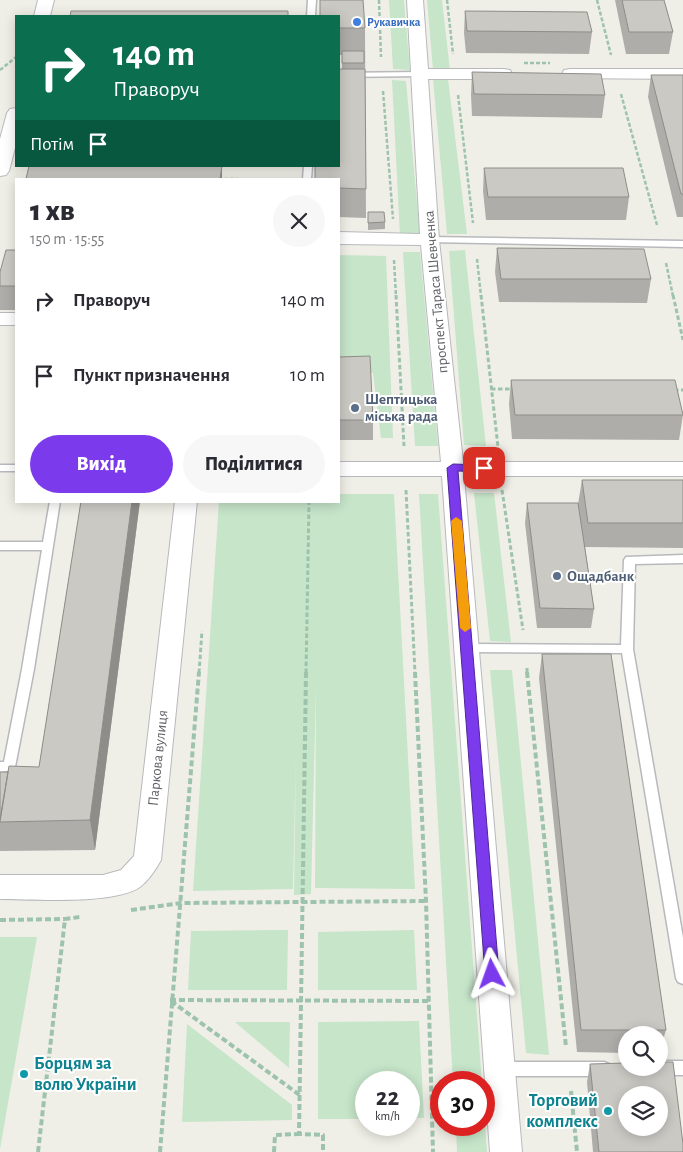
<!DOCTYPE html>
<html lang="uk">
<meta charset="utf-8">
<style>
body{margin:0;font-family:"Alegreya Sans",sans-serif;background:#f7f7f7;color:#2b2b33;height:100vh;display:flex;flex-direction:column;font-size:19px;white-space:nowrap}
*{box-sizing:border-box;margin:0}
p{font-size:16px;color:#7c7c81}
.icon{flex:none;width:28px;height:28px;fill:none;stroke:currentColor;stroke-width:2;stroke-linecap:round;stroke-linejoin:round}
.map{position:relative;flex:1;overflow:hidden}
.panel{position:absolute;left:15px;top:178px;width:325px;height:325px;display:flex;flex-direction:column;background:#fff;border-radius:0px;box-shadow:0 2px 12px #0003}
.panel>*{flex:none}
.banner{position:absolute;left:15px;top:15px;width:325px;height:152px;border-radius:0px;box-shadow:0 2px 12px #0003;background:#0b6e4f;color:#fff;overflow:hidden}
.fabs{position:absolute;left:618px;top:1026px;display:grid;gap:10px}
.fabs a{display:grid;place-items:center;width:50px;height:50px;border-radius:50%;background:#fff;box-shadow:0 2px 12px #0003;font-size:25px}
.speed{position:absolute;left:355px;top:1071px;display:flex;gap:10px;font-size:25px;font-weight:700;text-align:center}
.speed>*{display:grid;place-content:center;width:65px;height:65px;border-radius:50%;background:#fff;box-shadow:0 2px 12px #0003;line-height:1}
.speed small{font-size:12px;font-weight:400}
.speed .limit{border:8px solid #d22;background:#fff;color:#111}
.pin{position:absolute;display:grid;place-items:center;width:42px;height:42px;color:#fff;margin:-21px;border-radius:10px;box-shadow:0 2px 8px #0006}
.me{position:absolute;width:55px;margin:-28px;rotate:356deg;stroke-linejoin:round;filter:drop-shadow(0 0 4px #0008)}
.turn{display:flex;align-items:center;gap:18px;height:105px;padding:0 15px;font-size:22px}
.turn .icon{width:65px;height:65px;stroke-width:2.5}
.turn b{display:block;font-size:35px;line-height:42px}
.then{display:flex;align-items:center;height:48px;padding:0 15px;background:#0003;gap:10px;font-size:19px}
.round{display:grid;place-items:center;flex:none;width:52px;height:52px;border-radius:26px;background:#f7f7f7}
.headline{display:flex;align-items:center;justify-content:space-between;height:85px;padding:0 15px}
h1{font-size:30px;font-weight:800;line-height:38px}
.primary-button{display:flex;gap:10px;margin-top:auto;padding:10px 15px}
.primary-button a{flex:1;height:58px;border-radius:30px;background:#7c3aed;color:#fff;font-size:20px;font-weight:800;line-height:58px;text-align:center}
.primary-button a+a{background:#f7f7f7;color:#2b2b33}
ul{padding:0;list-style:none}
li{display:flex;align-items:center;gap:15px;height:75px;padding:0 15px}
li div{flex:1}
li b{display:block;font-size:19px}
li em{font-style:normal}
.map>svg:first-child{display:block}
.green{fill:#c6e5c9}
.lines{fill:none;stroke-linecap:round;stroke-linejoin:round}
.service-casing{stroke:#b7b9bd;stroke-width:3}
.minor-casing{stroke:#b7b9bd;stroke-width:2}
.path-far2{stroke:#9ec3ad;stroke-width:2.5;stroke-dasharray:4 2;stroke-linecap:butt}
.path-far1{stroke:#9ec3ad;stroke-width:3;stroke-dasharray:4.5 2.5;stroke-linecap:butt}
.path{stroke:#9ec3ad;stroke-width:4;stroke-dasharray:6 3;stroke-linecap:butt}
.service{fill:#fff;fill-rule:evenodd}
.minor{fill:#fff;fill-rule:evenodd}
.wall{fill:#afada9}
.shaded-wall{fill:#8e8d89}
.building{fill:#cbc9c4;stroke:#8e8d89;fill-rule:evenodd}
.route{fill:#7c3aed;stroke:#51269a}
.slow{fill:#f59e0b}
.shop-dot{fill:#3f7fe0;stroke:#fff;stroke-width:2}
.service-dot{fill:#5c6f8a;stroke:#fff;stroke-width:2}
.culture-dot{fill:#0f9aa8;stroke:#fff;stroke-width:2}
.labels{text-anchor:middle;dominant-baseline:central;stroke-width:4;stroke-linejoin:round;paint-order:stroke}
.far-shop-label{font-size:12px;font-weight:bold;fill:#366cbe;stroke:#fff;text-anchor:start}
.street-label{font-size:15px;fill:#5f6166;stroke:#fff}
.service-label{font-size:15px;font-weight:bold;fill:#4e5e75;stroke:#fff;text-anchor:start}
.near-culture-label{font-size:18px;font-weight:bold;fill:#0d838f;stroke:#fff;text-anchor:start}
</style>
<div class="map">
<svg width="683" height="1152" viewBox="0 0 683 1152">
<rect width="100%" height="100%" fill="#f0efe7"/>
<!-- green -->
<path class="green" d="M389 0H404L410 70 393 69Z
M427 0H442L450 70H433Z
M433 79H448L467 234H447Z
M392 80 406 81 420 236H400Z
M465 250 486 446 464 445 449 251Z
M403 252H420L438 446H415Z
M339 255 386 256 393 438H381L373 373 339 372Z
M474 493H494L511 642 490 641Z
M339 494H394L415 889 315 888 316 687 311 894 294 895 296 754 293 889 193 891 219 501H339Z
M419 494H438L482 1082H453Z
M490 670H512L549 1055 526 1053Z
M288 930 287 990H188L191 931Z
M414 930 417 990H318V932Z
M0 937H37L0 1149Z
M419 1021 424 1118H409V1082H366V1119H318V1022Z
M235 1022H290L289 1068Z
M187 1024 292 1105V1120L182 1122Z
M484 1107 487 1152H457L456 1125H484Z"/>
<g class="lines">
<defs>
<path id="service" d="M308 0H316L315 16H307Z
M419 72H422V76L339 77V73Z
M304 166H312L311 179H303Z
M430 237 683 241V247L427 242V238Z
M0 465H16V471H0Z
M50 501H60L34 669 15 767 13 770 0 772V762H4L22 669 42 550H0V542H43Z
M683 555V563L635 564 633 649 683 938V984L678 982 676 978 622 653 467 652 463 651 461 648 463 645 467 644 621 645 624 560 626 557Z
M660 1061H683V1075H660L655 1073 653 1068H659Z
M500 1062H604L609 1064 611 1069 609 1074 604 1076H500L495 1074 493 1069 495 1064Z"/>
<path id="minor" d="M38 0H54L50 16H34Z
M407 0H423L428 69H504L510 70 512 74 510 78 504 79H428L439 240 463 462H683V476H464L522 1152H490L442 476H339V462H441L421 245 339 244V232L420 234Z
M570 69H683V79L564 78 562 74 564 70Z
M16 108V144L9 171 6 175 0 176V139L7 113 10 109Z
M0 313H16V325H0Z
M175 501H197L161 860C156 869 148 881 140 887 114 905 33 899 0 899V875H103L121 870 134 856Z"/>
</defs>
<!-- service casing -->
<use href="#service" class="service-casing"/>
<!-- minor casing -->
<use href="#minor" class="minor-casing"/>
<!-- path-far2 -->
<path class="path-far2" d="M379 0 381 57
M447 0 453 54
M597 0 611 55
M524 63H550
M0 70 16 57
M383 91 393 219
M621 94 657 225
M458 95 473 223
M218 179H238
M477 259 481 296
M394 260 396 296
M666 263 673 296"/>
<!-- path-far1 -->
<path class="path-far1" d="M396 295 404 446
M481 295 498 447
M673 295 683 340
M491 389H512
M674 390H683
M406 490 415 673
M502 490 523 630
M527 668V673
M199 673 202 631
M306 673 309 501"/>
<!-- path -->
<path class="path" d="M306 672 299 1134 323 1135V1152
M415 672 426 901 433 1152
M527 672 566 1047
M131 910 181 903 426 901
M0 920 65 919
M170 1000 428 1001
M171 1001 301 1096
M571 1091 577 1152
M38 1152 65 919 80 917
M160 1152 199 672
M274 1152 275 1135 299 1134"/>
<!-- service -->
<use href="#service" class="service"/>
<!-- minor -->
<use href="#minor" class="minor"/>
</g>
<!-- wall -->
<path class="wall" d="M615 0H664L673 32 669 54H626Z
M465 11 592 32 589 54 466 53 464 33Z
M339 16 365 28 366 218 339 217V179L342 69V55H339Z
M472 72 605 95 602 118 472 116 471 95Z
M651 75H683V217H677L648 97Z
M484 168 629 197 626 220H486L483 191Z
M368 212 385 222V229L368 230Z
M497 248 651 279 647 303 499 302 495 272Z
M16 250V310H0V272Z
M339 357 373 420V440H339Z
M511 380 683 415 679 440 512 439 509 404Z
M582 480H683V548L585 547 594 609 591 628H537L525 523 527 503 578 504Z
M81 501H140L95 850 0 851V772H8L39 767Z
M542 654 666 1030 659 1053V1035H626V1053L577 1052 539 678Z
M590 1064 683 1152H593L587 1082Z"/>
<!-- shaded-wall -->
<path class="shaded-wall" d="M222 166V179H220Z
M132 501H140L95 850 90 820Z"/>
<!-- building -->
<path class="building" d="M320 0H363L365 28H339V16H320Z
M622 0H664L673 32H629Z
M71 11H288V16H70Z
M465 11 587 12 592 32 467 31Z
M342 51H364V63H342Z
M339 69H365L366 189 339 188V179H315V166H339Z
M472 72 601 74 605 95 474 94Z
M651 75H683V194H681Z
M29 166H222L220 179H26Z
M484 168H623L629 197H488Z
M368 212H384L385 222 368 223Z
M497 248 644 249 651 279H501Z
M6 250H16V286H0V272Z
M370 356 373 420H339V357Z
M511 380H675L683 415H515Z
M582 480H683V523H588Z
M81 501H132L90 820 0 822 9 766 39 767Z
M527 503H578L594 609 540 608Z
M542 654H611L666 1030H581Z
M0 772H8L0 819Z
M659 1062H673L683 1144V1152H599L590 1064 626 1063V1068H659ZM626 1095H659V1128H626Z"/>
<!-- route -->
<path class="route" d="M453 464 484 465 489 468 484 472 458 471 499 974 497 978 492 980 487 978 485 974 447 468Z"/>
<!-- slow -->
<path class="slow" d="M456 517 462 521 471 628 465 632 460 628 451 521Z"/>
<!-- markers -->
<circle class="shop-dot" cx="357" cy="22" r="5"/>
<g class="service-dot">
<circle cx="355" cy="408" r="5"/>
<circle cx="557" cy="576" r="5"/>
</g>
<g class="culture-dot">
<circle cx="24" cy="1074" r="5"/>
<circle cx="608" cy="1111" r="5"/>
</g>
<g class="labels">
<!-- far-shop labels -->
<g class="far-shop-label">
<text x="367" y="22">Рукавичка</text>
</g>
<!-- street labels -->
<g class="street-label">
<text transform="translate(436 292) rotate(-95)">проспект Тараса Шевченка</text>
<text transform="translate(158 758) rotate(-84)">Паркова вулиця</text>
</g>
<!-- service labels -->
<g class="service-label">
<text x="365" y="399">Шептицька<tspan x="365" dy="17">міська рада</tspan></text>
<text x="567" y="576">Ощадбанк</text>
</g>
<!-- near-culture labels -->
<g class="near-culture-label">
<text x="34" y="1064">Борцям за<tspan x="34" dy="21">волю України</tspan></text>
<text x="598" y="1101" text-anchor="end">Торговий<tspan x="598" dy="21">комплекс</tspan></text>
</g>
</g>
</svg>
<div class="fabs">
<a><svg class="icon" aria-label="search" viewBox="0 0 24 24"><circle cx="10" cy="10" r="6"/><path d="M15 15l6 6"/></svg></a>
<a><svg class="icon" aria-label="layers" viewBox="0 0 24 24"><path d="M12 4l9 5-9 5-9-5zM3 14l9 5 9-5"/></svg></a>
</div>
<div class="speed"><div>22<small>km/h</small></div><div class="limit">30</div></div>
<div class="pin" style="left:484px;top:468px;background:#d93025"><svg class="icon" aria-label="arrive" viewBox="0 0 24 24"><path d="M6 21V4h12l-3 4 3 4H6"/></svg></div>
<svg class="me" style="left:492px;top:974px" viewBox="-20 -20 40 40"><path d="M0-17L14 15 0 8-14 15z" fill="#7c3aed" stroke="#fff" stroke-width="4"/></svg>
<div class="banner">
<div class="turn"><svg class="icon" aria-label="right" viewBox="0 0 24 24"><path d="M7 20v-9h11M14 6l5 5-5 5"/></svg><div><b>140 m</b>Праворуч</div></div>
<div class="then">Потім<svg class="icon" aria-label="arrive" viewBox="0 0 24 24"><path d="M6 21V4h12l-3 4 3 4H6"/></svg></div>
</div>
<section class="panel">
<div class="headline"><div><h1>1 хв</h1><p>150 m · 15:55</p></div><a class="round"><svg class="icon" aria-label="close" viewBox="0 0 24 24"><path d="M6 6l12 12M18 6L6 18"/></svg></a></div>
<ul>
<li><svg class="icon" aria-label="right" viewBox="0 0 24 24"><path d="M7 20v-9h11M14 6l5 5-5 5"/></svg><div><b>Праворуч</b></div><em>140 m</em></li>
<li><svg class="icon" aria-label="arrive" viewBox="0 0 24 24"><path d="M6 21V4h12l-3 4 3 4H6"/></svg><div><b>Пункт призначення</b></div><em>10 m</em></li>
</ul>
<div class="primary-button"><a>Вихід</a><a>Поділитися</a></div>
</section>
</div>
